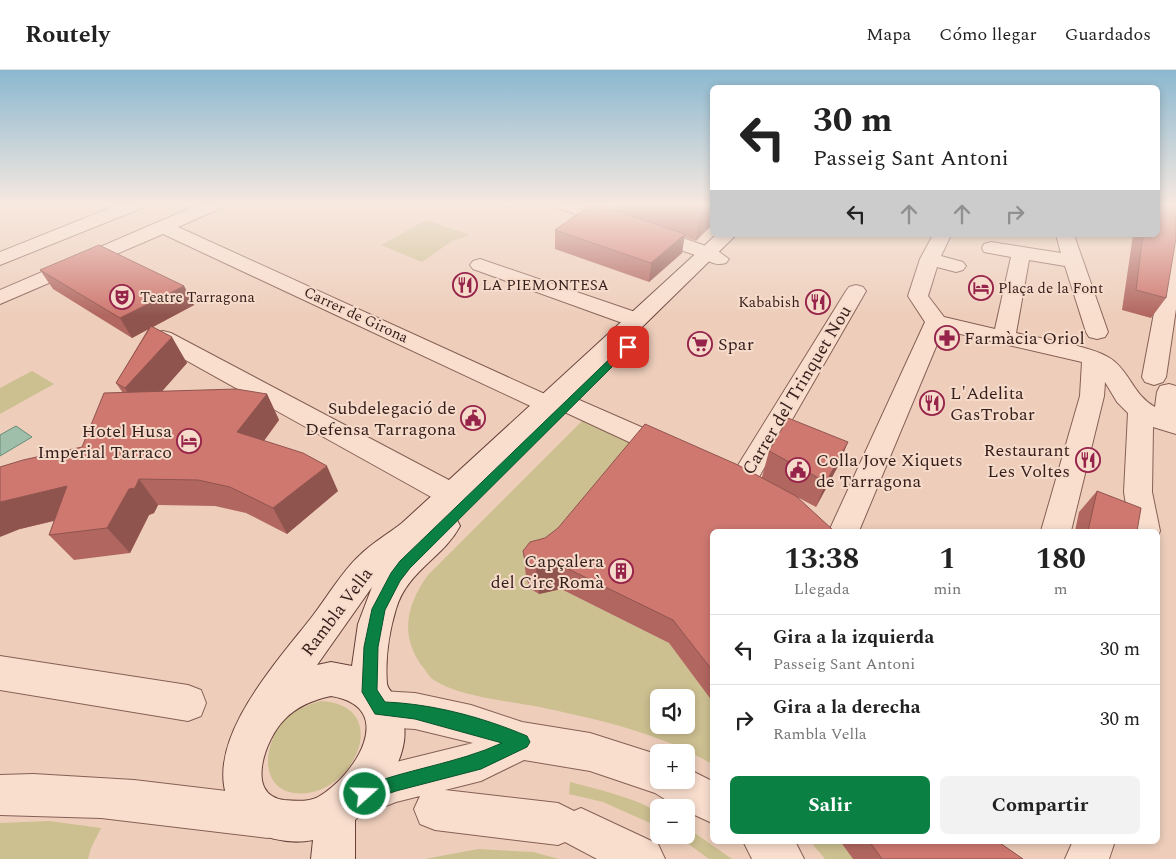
<!DOCTYPE html>
<html lang="es">
<meta charset="utf-8">
<style>
body{margin:0;font-family:Spectral,serif;background:#f2f2f2;color:#222;height:100vh;display:flex;flex-direction:column;font-size:19px;white-space:nowrap}
*{box-sizing:border-box;margin:0}
p{font-size:16px;color:#767676}
.icon{flex:none;width:28px;height:28px;fill:none;stroke:currentColor;stroke-width:2;stroke-linecap:round;stroke-linejoin:round}
.map{position:relative;flex:1;overflow:hidden}
.drawer{position:absolute;left:710px;top:459px;width:450px;height:315px;display:flex;flex-direction:column;background:#fff;border-radius:8px;box-shadow:0 2px 8px #0003}
.drawer>*{flex:none}
.banner{position:absolute;left:710px;top:15px;width:450px;height:152px;border-radius:8px;box-shadow:0 2px 8px #0003;background:#fff;color:#222;overflow:hidden}
.fabs{position:absolute;left:650px;top:619px;display:grid;gap:10px}
.fabs a{display:grid;place-items:center;width:45px;height:45px;border-radius:8px;background:#fff;box-shadow:0 2px 8px #0003;font-size:25px}
.pin{position:absolute;display:grid;place-items:center;width:42px;height:42px;color:#fff;margin:-21px;border-radius:10px;box-shadow:0 2px 8px #0006}
.me{position:absolute;width:55px;margin:-28px;rotate:70deg;stroke-linejoin:round;filter:drop-shadow(0 0 4px #0008)}
.turn{display:flex;align-items:center;gap:18px;height:105px;padding:0 20px;font-size:22px}
.turn .icon{width:65px;height:65px;stroke-width:2.5}
.turn b{display:block;font-size:35px;line-height:42px}
.lanes{display:flex;align-items:center;height:48px;padding:0 20px;background:#0003;justify-content:center;gap:25px;direction:ltr}
.lanes .off{opacity:.35}
.eta{display:flex;justify-content:space-evenly;align-items:center;height:85px;text-align:center}
.eta b{font-size:30px;font-weight:700;line-height:35px}
.button{display:flex;gap:10px;margin-top:auto;padding:10px 20px}
.button a{flex:1;height:58px;border-radius:8px;background:#0b8043;color:#fff;font-size:20px;font-weight:700;line-height:58px;text-align:center}
.button a+a{background:#f2f2f2;color:#222}
ul{padding:0;list-style:none}
li{display:flex;align-items:center;gap:15px;height:70px;padding:0 20px;border-top:1px solid #e0e0e0}
li div{flex:1}
li b{display:block;font-size:19px}
li em{font-style:normal}
header{display:flex;align-items:center;gap:30px;box-sizing:border-box;height:70px;padding:0 25px;background:#fff;border-bottom:1px solid #e0e0e0}
header strong{font-size:24px}
nav{display:flex;gap:28px;margin-inline-start:auto;font-size:18px}
.map>svg:first-child{display:block}
.green{fill:#ccbf90;fill-rule:evenodd}
.water{fill:#a0bfab;stroke:#678c77}
.lines{fill:none;stroke-linecap:round;stroke-linejoin:round}
.street-casing{stroke:#865f55;stroke-width:2}
.secondary-casing{stroke:#674139;stroke-width:2}
.street{fill:#f9dece;fill-rule:evenodd}
.secondary{fill:#f9dece;fill-rule:evenodd}
.wall{fill:#b16760}
.shaded-wall{fill:#90544e}
.building{fill:#ce7870;stroke:#90544e}
.route{fill:#0b8043;stroke:#07532c}
.labels{text-anchor:middle;dominant-baseline:central;stroke-width:4;stroke-linejoin:round;paint-order:stroke}
.far-poi-label{font-size:15px;fill:#341e1a;stroke:#f6dbcb;text-anchor:start}
.far-street-label{font-size:15px;fill:#341e1a;stroke:#f6dbcb}
.poi-label{font-size:18px;fill:#341e1a;stroke:#f6dbcb;text-anchor:start}
.street-label{font-size:18px;fill:#341e1a;stroke:#f6dbcb}
</style>
<header>
<strong>Routely</strong>
<nav><a>Mapa</a><a>Cómo llegar</a><a>Guardados</a></nav>
</header>
<div class="map">
<svg width="1176" height="789" viewBox="0 0 1176 789">
<rect width="100%" height="100%" fill="#eecebb"/>
<!-- green -->
<path class="green" d="M426 150 470 165 452 171 422 192 381 175Z
M32 301 54 314 0 344V318Z
M584 349 646 377 526 506 529 518 539 524 557 517 669 573 712 631V694C660 663 600 650 540 637 509 631 457 627 431 608 428 605 425 599 422 596 399 565 407 534 428 505ZM659 628H686V655H659Z
M321 631C396 635 352 731 294 723 260 718 264 677 280 656 290 642 305 635 321 631Z
M570 712C601 720 631 727 659 742V757L603 732 569 724Z
M49 751 101 758 91 778 88 789H0V753Z
M686 757 732 789H709L676 765H686Z
M810 771H840L853 789H825Z
M478 779 533 782 559 789H425Z"/>
<!-- water -->
<path class="water" d="M16 356 32 367 0 386V365Z"/>
<g class="lines">
<defs>
<path id="street" d="M120 134H145L142 138 0 195V182Z
M200 134H224L221 138 178 157 558 330 568 327 577 329 680 374 683 381 680 388 670 391 558 339 548 342 539 340 163 164 0 234V220Z
M555 134H581L715 179 729 189 726 193C716 196 710 192 701 187L558 138Z
M933 165H951L941 186 963 192 966 196 963 200 956 202 937 197 928 226 944 247 995 259 1011 187 984 182 982 178 984 174 991 172 1061 183 1056 165H1074L1108 262 1105 267 1097 269 1089 267 1086 262 1065 196 1029 190 1016 263C1040 269 1099 276 1115 292 1132 307 1134 325 1155 337L1157 322 1160 316 1169 314 1176 316V364L1153 357 1152 422 1160 461 1158 466V461H1130L1124 422 1128 343 1117 332 1105 312 1104 326 1071 461H1041L1080 326 1082 292 943 260 859 461H829L925 252 908 226 920 189Z
M1176 168V239L1166 307 1163 312 1154 315 1145 312 1142 307 1167 174 1169 170Z
M480 189 644 245 647 250 644 255 636 257 628 255 473 199 470 195 473 191Z
M856 215 863 217 866 221 752 419 742 423 732 419 728 412 732 405 846 221 849 217Z
M163 261 171 263 462 417 466 425 462 433 452 436 442 433 155 273 152 268 155 263Z
M0 586 188 615 201 620 206 633 201 646 188 651 0 620Z
M381 621 415 623 471 635 522 652 590 663 659 685V710H686V698L712 711V753L686 741V738H679L655 723 590 701 524 690 481 711 445 720 558 733 574 741 581 738 658 774 665 789H597L565 772 558 775 435 760 420 754 414 739 420 726 396 732 350 750 336 744 330 730 336 716 396 692 473 673 415 659 381 657 368 652 362 639 368 626Z
M33 704 134 710 268 726 283 732 289 747 283 762 268 768 101 748 0 745V705Z
M743 771H795L804 789H752Z
M1073 771H1115L1109 789H1065Z"/>
<path id="secondary" d="M716 165H736L449 446 456 448 460 456C443 488 407 501 396 539 389 562 385 590 387 614 388 619 392 622 395 627 399 635 402 646 404 656 409 687 379 732 355 750V789H311L313 770C288 775 256 768 239 750 233 745 231 737 228 730 204 671 276 593 311 548 326 529 342 501 360 485 372 473 388 464 402 453ZM372 517 358 554 352 596 331 592 317 595ZM331 626C399 637 355 706 318 727 309 732 294 731 284 730 244 725 266 668 284 650 297 636 313 630 331 626Z"/>
</defs>
<!-- street casing -->
<use href="#street" class="street-casing"/>
<!-- secondary casing -->
<use href="#secondary" class="secondary-casing"/>
<!-- street -->
<use href="#street" class="street"/>
<!-- secondary -->
<use href="#secondary" class="secondary"/>
</g>
<!-- wall -->
<path class="wall" d="M615 134H712L696 171 684 167 682 183 649 212 555 179V160L598 139 615 141Z
M1133 165H1158L1166 228 1151 248 1122 240Z
M40 200 184 216 194 235 153 257 187 293 162 321 267 324 279 350 264 371 338 421 287 464 246 443 215 436 158 435 154 443 149 445 130 483 74 490 49 465 54 451 20 459 123 323 116 313 148 259 132 268 53 219Z
M848 372 837 398 816 437 797 427 712 461V631L669 573 561 519 539 524 529 518 526 506 523 481 545 468 762 407 769 381Z
M1097 421 1137 461H1075L1079 442Z
M840 771H997L1023 789H853Z"/>
<!-- shaded-wall -->
<path class="shaded-wall" d="M706 134H712V155L696 171 700 139Z
M685 164 682 183 649 212 651 193Z
M184 216 194 235 132 268 120 248Z
M172 267 187 293 142 344 125 318Z
M267 324 279 350 251 388 237 362Z
M848 372 837 398 816 437 826 412Z
M327 396 338 421 287 464 273 438Z
M139 409 158 435 154 443 149 445 130 483 107 458 129 419Z
M67 416 89 442 20 459 0 467V432Z
M560 495 561 519 539 524 536 499Z"/>
<!-- building -->
<path class="building" d="M683 134H706L700 139Z
M1158 134H1176V168L1166 228 1136 220 1143 165H1158Z
M589 136 598 139 602 136 685 164 651 193 555 160Z
M99 175 184 216 120 248 40 200Z
M151 256 172 267 125 318 116 313Z
M236 319 267 324 237 362 303 383 327 396 273 438 230 417 198 410 139 409 135 418 129 419 107 458 49 465 67 416 0 432V397L23 390 82 377 104 323Z
M788 348 848 372 826 412 769 381Z
M645 354 738 395 796 426 833 460V461H712V600L673 550 560 495 536 499 526 494 523 481 530 472 545 468 558 458Z
M1097 421 1141 438 1137 461H1088Z
M869 771H997L1023 789H882Z"/>
<!-- sky -->
<linearGradient id="sky" x2="0" y2="1"><stop stop-color="#8bb8d0"/><stop offset="0.55" stop-color="#f7e9e0"/><stop offset="1" stop-color="#f7e9e0" stop-opacity="0"/></linearGradient>
<rect width="1176" height="245" fill="url(#sky)"/>
<!-- route -->
<path class="route" d="M624 275 632 277 410 498 400 511 385 540 378 577 377 620 385 632C433 634 482 647 527 666L530 672 527 677 481 699 396 721 365 732 359 730 357 724 359 718C406 699 456 694 502 673L415 649 375 644 362 622 364 577 372 539 391 503 400 491Z"/>
<!-- icons -->
<defs>
<symbol id="restaurant-ring" viewBox="-11 -11 22 22"><circle r="9.5" fill="#f6dbcb" stroke="#96244a" stroke-width="1.5"/><path d="M-5-6h1v4h1v-4h1v4h1v-4h1v5L-1.5 .5V6h-2V.5L-5-1ZM5-6V6H3V1.5H1.5Q1.5-4 5-6Z" fill="#96244a"/></symbol>
<symbol id="hotel-ring" viewBox="-11 -11 22 22"><circle r="9.5" fill="#f6dbcb" stroke="#96244a" stroke-width="1.5"/><path d="M-6-4.5h1.5V1H6V5H4.5V3h-9V5H-6ZM-4 0a1.8 1.8 0 1 1 3.6 0ZM.5 0V-2.5h3Q6-2.5 6 0Z" fill="#96244a"/></symbol>
<symbol id="theatre-ring" viewBox="-11 -11 22 22"><circle r="9.5" fill="#f6dbcb" stroke="#96244a" stroke-width="1.5"/><path d="M-5-5.5Q0-4 5-5.5V0Q5 5 0 6Q-5 5-5 0ZM-3.3-2.5H-1v1.5H-3.3ZM1-2.5H3.3v1.5H1ZM-2.8 1Q0 5.5 2.8 1Z" fill="#96244a"/></symbol>
<symbol id="pharmacy-ring" viewBox="-11 -11 22 22"><circle r="9.5" fill="#f6dbcb" stroke="#96244a" stroke-width="1.5"/><path d="M-2-6h4v4h4v4h-4v4h-4v-4h-4v-4h4Z" fill="#96244a"/></symbol>
<symbol id="supermarket-ring" viewBox="-11 -11 22 22"><circle r="9.5" fill="#f6dbcb" stroke="#96244a" stroke-width="1.5"/><path d="M-6-5.5h2.5l.6 2H6L4.5 2H-2.5L-4.4-4H-6ZM-1.5 3.2a1.3 1.3 0 1 0 .1 0ZM3 3.2a1.3 1.3 0 1 0 .1 0Z" fill="#96244a"/></symbol>
<symbol id="civic-ring" viewBox="-11 -11 22 22"><circle r="9.5" fill="#f6dbcb" stroke="#96244a" stroke-width="1.5"/><path d="M-.6-6.5H3V-4.5H.6V-3L4-1V1h2V6H-6V1h2V-1L-.6-3ZM-1.2 2.5V6h2.4V2.5Z" fill="#96244a"/></symbol>
<symbol id="building-ring" viewBox="-11 -11 22 22"><circle r="9.5" fill="#f6dbcb" stroke="#96244a" stroke-width="1.5"/><path d="M-4-6H4V6H1V3H-1V6H-4ZM-2.5-4.3h1.7v1.8h-1.7ZM.8-4.3h1.7v1.8H.8ZM-2.5-1h1.7V.8h-1.7ZM.8-1h1.7V.8H.8Z" fill="#96244a"/></symbol>
</defs>
<g fill-rule="evenodd">
<use href="#restaurant-ring" x="451" y="201" width="28" height="28"/>
<use href="#hotel-ring" x="967" y="204" width="28" height="28"/>
<use href="#theatre-ring" x="108" y="213" width="28" height="28"/>
<use href="#restaurant-ring" x="804" y="218" width="28" height="28"/>
<use href="#pharmacy-ring" x="933" y="254" width="28" height="28"/>
<use href="#supermarket-ring" x="686" y="260" width="28" height="28"/>
<use href="#restaurant-ring" x="918" y="319" width="28" height="28"/>
<use href="#civic-ring" x="459" y="334" width="28" height="28"/>
<use href="#hotel-ring" x="175" y="357" width="28" height="28"/>
<use href="#restaurant-ring" x="1074" y="376" width="28" height="28"/>
<use href="#civic-ring" x="784" y="386" width="28" height="28"/>
<use href="#building-ring" x="607" y="487" width="28" height="28"/>
</g>
<g class="labels">
<!-- far-poi labels -->
<g class="far-poi-label">
<text x="482" y="215">LA PIEMONTESA</text>
<text x="998" y="218">Plaça de la Font</text>
<text x="140" y="227">Teatre Tarragona</text>
<text x="800" y="232" text-anchor="end">Kababish</text>
</g>
<!-- far-street labels -->
<g class="far-street-label">
<text transform="translate(356 245) rotate(25)">Carrer de Girona</text>
</g>
<!-- poi labels -->
<g class="poi-label">
<text x="964" y="268">Farmàcia Oriol</text>
<text x="718" y="274">Spar</text>
<text x="950" y="323">L'Adelita<tspan x="950" dy="21">GasTrobar</tspan></text>
<text x="456" y="338" text-anchor="end">Subdelegació de<tspan x="456" dy="21">Defensa Tarragona</tspan></text>
<text x="172" y="361" text-anchor="end">Hotel Husa<tspan x="172" dy="21">Imperial Tarraco</tspan></text>
<text x="1070" y="380" text-anchor="end">Restaurant<tspan x="1070" dy="21">Les Voltes</tspan></text>
<text x="816" y="390">Colla Jove Xiquets<tspan x="816" dy="21">de Tarragona</tspan></text>
<text x="604" y="491" text-anchor="end">Capçalera<tspan x="604" dy="21">del Circ Romà</tspan></text>
</g>
<!-- street labels -->
<g class="street-label">
<text transform="translate(797 320) rotate(-59)">Carrer del Trinquet Nou</text>
<text transform="translate(337 542) rotate(-53)">Rambla Vella</text>
</g>
</g>
</svg>
<div class="fabs">
<a><svg class="icon" aria-label="sound" viewBox="0 0 24 24"><path d="M4 9h4l5-4v14l-5-4H4zM17 9q2 3 0 6"/></svg></a>
<a>+</a>
<a>−</a>
</div>
<div class="pin" style="left:628px;top:277px;background:#d93025"><svg class="icon" aria-label="arrive" viewBox="0 0 24 24"><path d="M6 21V4h12l-3 4 3 4H6"/></svg></div>
<svg class="me" style="left:365px;top:724px" viewBox="-20 -20 40 40"><circle r="17" fill="#0b8043" stroke="#fff" stroke-width="3"/><path d="M0-11L8 9 0 5-8 9z" fill="#fff"/></svg>
<div class="banner">
<div class="turn"><svg class="icon" aria-label="left" viewBox="0 0 24 24"><path d="M17 20v-9H6M10 6l-5 5 5 5"/></svg><div><b>30 m</b>Passeig Sant Antoni</div></div>
<div class="lanes"><svg class="icon" aria-label="left" viewBox="0 0 24 24"><path d="M17 20v-9H6M10 6l-5 5 5 5"/></svg><svg class="icon off" aria-label="ahead" viewBox="0 0 24 24"><path d="M12 20V5M6 11l6-6 6 6"/></svg><svg class="icon off" aria-label="ahead" viewBox="0 0 24 24"><path d="M12 20V5M6 11l6-6 6 6"/></svg><svg class="icon off" aria-label="right" viewBox="0 0 24 24"><path d="M7 20v-9h11M14 6l5 5-5 5"/></svg></div>
</div>
<section class="drawer">
<div class="eta">
<div><b>13:38</b><p>Llegada</p></div>
<div><b>1</b><p>min</p></div>
<div><b>180</b><p>m</p></div>
</div>
<ul>
<li><svg class="icon" aria-label="left" viewBox="0 0 24 24"><path d="M17 20v-9H6M10 6l-5 5 5 5"/></svg><div><b>Gira a la izquierda</b><p>Passeig Sant Antoni</p></div><em>30 m</em></li>
<li><svg class="icon" aria-label="right" viewBox="0 0 24 24"><path d="M7 20v-9h11M14 6l5 5-5 5"/></svg><div><b>Gira a la derecha</b><p>Rambla Vella</p></div><em>30 m</em></li>
</ul>
<div class="button"><a>Salir</a><a>Compartir</a></div>
</section>
</div>
